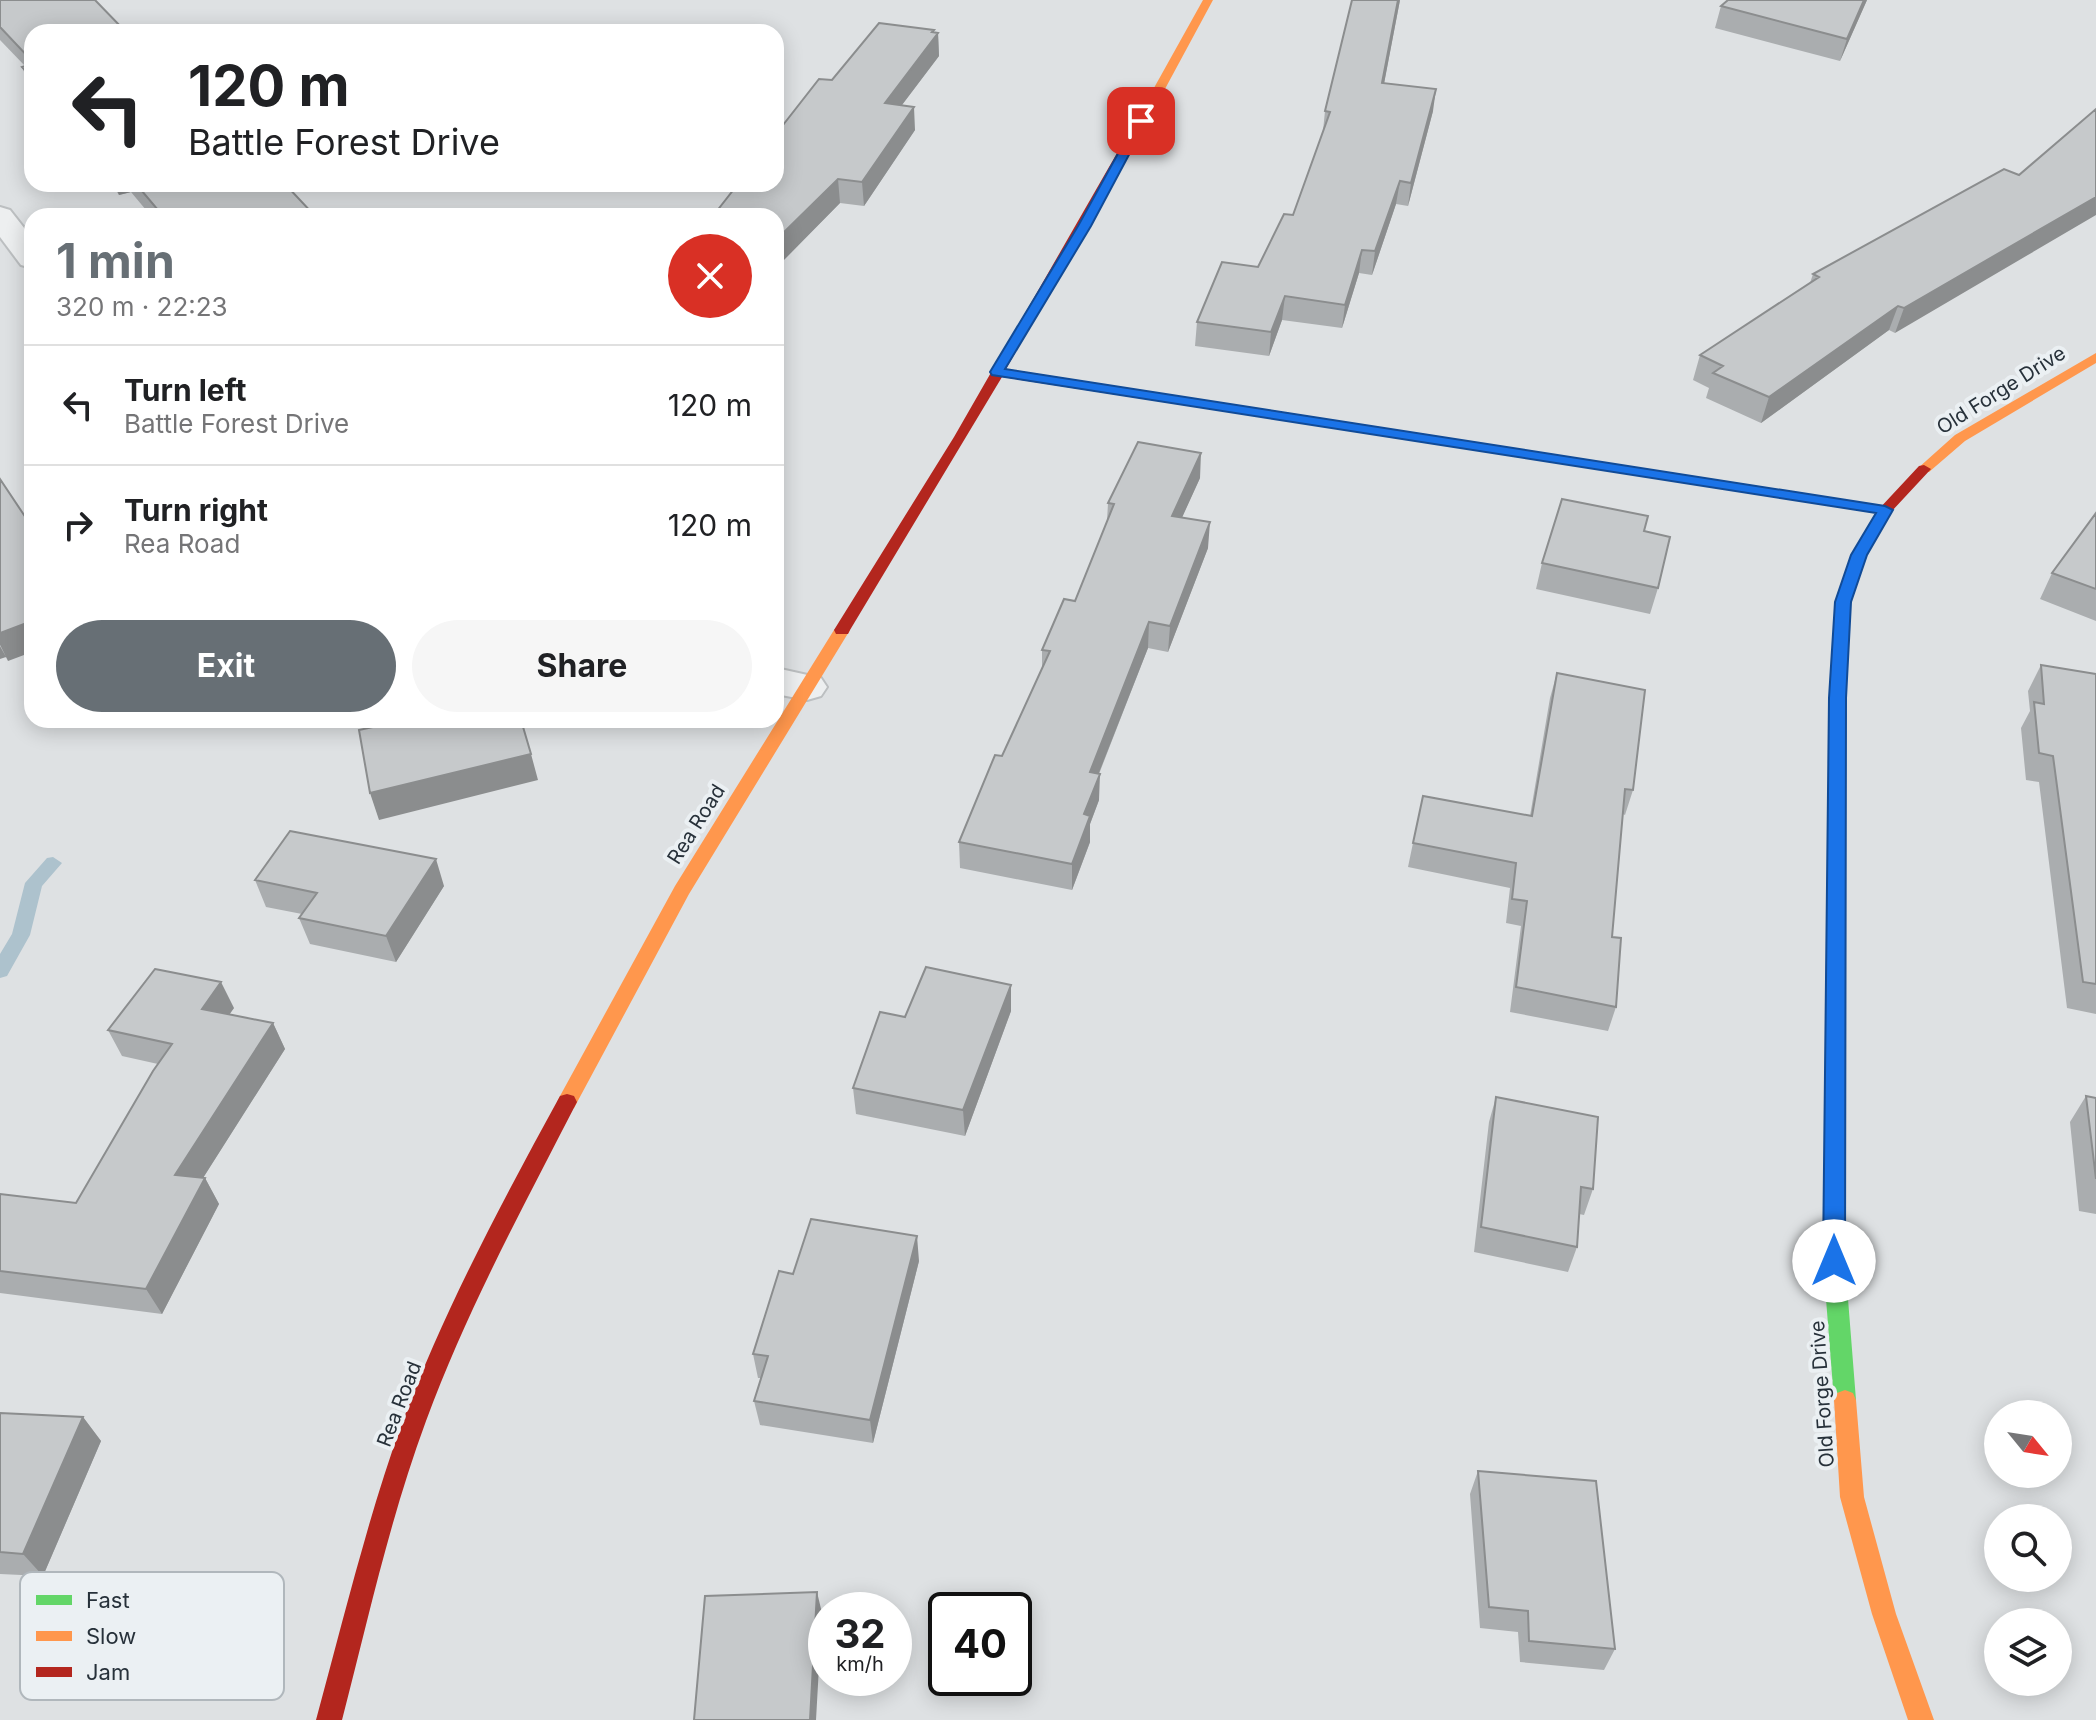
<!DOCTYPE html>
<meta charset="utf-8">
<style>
body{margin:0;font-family:Inter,sans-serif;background:#f6f6f6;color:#202124;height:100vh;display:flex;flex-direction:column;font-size:30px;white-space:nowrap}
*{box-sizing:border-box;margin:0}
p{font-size:26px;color:#757577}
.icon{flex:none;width:44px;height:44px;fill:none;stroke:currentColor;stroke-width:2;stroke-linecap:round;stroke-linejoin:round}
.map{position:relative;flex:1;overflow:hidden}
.details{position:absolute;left:24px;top:208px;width:760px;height:520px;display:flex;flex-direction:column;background:#fff;border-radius:24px;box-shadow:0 4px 20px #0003}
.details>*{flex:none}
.guide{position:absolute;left:24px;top:24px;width:760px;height:168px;border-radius:24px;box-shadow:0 4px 20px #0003;background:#fff;color:#202124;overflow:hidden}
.needle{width:52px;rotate:120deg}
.controls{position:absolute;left:1984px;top:1400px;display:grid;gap:16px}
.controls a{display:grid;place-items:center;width:88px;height:88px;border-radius:50%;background:#fff;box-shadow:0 4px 20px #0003;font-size:40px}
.speed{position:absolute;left:808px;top:1592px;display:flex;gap:16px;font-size:40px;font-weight:700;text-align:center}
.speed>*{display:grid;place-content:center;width:104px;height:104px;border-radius:50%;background:#fff;box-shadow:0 4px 20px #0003;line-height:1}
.speed small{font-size:20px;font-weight:400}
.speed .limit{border:4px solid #111;border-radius:12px;background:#fff;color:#111}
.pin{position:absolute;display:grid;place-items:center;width:68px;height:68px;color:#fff;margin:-34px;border-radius:16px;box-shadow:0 4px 12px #0006}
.me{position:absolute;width:88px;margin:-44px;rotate:0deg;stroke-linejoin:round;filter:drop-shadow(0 0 6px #0008)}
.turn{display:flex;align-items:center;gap:28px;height:168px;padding:0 32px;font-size:36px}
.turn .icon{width:104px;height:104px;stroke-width:2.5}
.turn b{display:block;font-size:56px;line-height:68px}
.round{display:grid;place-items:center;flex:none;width:84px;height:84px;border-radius:42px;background:#f6f6f6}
.overview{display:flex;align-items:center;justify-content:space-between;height:136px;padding:0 32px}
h1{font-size:48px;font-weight:700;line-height:60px;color:#676f75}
.button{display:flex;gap:16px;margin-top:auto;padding:16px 32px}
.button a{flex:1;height:92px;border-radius:48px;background:#676f75;color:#fff;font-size:32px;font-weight:700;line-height:92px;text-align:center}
.button a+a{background:#f6f6f6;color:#202124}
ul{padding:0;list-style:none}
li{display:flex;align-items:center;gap:24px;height:120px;padding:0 32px;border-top:2px solid #e0e0e0}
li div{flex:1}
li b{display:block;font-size:30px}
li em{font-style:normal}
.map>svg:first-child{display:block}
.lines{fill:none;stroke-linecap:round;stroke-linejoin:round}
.stream{fill:#adc2cd;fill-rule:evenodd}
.street-casing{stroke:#bcbfc1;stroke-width:4}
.street{fill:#edeff0;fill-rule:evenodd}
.fast{fill:#63d668;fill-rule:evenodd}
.slow{fill:#ff974d;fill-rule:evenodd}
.jam{fill:#b3261e;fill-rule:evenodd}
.wall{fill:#aaadaf}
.shaded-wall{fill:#8b8d8e}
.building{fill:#c6c9cb;stroke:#8b8d8e;stroke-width:2}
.route{fill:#1a73e8;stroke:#114b97;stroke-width:2}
.labels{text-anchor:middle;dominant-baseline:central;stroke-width:8;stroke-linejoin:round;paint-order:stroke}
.street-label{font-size:20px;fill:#27313a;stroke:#ebf0f3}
.key{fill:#ebf0f3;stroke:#b0b7bc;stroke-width:2}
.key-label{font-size:22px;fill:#27313a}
</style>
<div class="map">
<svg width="2096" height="1720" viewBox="0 0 2096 1720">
<rect width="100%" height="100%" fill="#dee1e3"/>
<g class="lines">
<!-- stream -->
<path class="stream" d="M53 857 62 863 42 886 30 935 7 976 0 978V954L12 934 25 883 47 858Z"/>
<defs>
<path id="street" d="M0 207 10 210 32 238V268L21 265 0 237Z
M776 668 821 678 827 687 821 696 807 700 776 694Z"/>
</defs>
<!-- street casing -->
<use href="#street" class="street-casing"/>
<!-- street -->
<use href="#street" class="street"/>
<!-- fast -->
<path class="fast" d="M1835 1039 1842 1042 1845 1047V1261L1856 1400 1853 1407 1845 1410 1837 1407 1834 1400 1823 1261 1825 1047 1828 1042Z"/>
<!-- slow -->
<path class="slow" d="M1203 0H1213L1152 113 1142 115 1140 113Z
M2096 353V363L1965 441 1929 472H1919L1917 469 1955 435Z
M1552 454 1885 506 1892 510 1885 514 1547 461 1545 458Z
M842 625 850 630 689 894 574 1108 567 1110 560 1108 557 1102 560 1096 675 886 834 630Z
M1845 1390 1853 1393 1856 1400 1864 1497 1896 1614 1934 1720H1908L1872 1614 1840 1497 1834 1400 1837 1393Z"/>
<!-- jam -->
<path class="jam" d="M1146 110 1152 113 1006 369 1552 454 1559 458 1552 462 1002 377 850 630 848 634H836L834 630 954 437 1140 113Z
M1924 465 1931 469 1891 512 1867 555 1851 602 1845 698V1047L1842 1052 1835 1055 1828 1052 1825 1047 1829 698 1835 602 1851 555 1878 510 1919 466Z
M567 1094 574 1096 577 1102C523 1207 467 1310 426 1421 390 1518 368 1620 342 1720H316C343 1621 367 1520 402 1423 444 1310 502 1202 560 1096Z"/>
</g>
<!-- wall -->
<path class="wall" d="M0 0 32 32V90L22 67 25 66 0 40Z
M1400 0 1384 83 1433 111 1408 206 1396 204 1372 275 1359 273 1342 328 1282 320 1269 356 1195 346 1197 322 1258 267 1293 215 1323 131 1325 111Z
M1867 0 1840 61 1715 28 1721 6Z
M934 30V33H938L939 56 902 105 915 130 864 206 840 203 776 268Z
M2004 169 1895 333 1889 330 1761 423 1706 398 1709 388 1693 380 1700 355 1810 283 1813 274Z
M112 184H285L315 216H151L131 192 119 195Z
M1200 478 1182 517 1208 548 1168 652 1148 648 1099 774V800L1090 824V842L1072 890 960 868 959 842 1002 756 1042 670V650L1075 601 1107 521 1108 503Z
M2096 513V621L2040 599 2052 573Z
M1644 531 1658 588 1650 614 1536 589 1542 563Z
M2041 665 2096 674V1014L2067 1008 2039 782 2026 780 2021 728 2030 711 2028 691Z
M1557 673 1633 790 1625 815 1623 814 1612 937 1616 1007 1608 1031 1510 1012 1521 926 1506 923 1510 888 1408 867 1413 843 1530 816 1550 698Z
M255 880 444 886 396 962 310 944 299 918 302 914 266 907Z
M1011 985V1011L965 1136 856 1114 853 1088 905 1017Z
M234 1008 229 1014 273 1023 285 1049 203 1178H205L219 1204 162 1314 0 1293V1194L76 1203 158 1064 122 1056 108 1030Z
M2086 1096 2096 1098V1214L2079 1211 2070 1122Z
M1496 1097 1593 1189 1584 1215 1579 1214 1577 1247 1568 1272 1474 1252 1489 1122Z
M919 1261 873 1443 760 1425 754 1401 761 1378H758L753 1354 793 1274Z
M0 1413 83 1417 101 1441 43 1576 0 1574Z
M1478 1471 1615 1649 1604 1670 1520 1662 1518 1632 1480 1628 1470 1494Z"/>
<!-- shaded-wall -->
<path class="shaded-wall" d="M1398 0H1400L1380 105 1382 83Z
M1864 0H1867L1840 61 1847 39Z
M934 30V38L938 33 939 56 886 126 885 103Z
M1436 89 1433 111 1408 206 1411 183Z
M914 107 915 130 864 206 862 182Z
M838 179 840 203 776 268V240Z
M1400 181 1396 204 1372 275 1375 251Z
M115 184H128L131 192 119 195Z
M2096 197V215L1895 333 1904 308Z
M1362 250 1359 273 1342 328 1345 305Z
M1285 296 1282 320 1269 356 1271 332Z
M1898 306 1889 330 1761 423 1769 397Z
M1201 453 1200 478 1171 542 1172 516Z
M1210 522 1208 548 1168 652 1170 626Z
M32 621V652L8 661 0 645V633Z
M1149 622 1148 648 1089 798 1090 772Z
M0 646 6 657 0 659Z
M531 754 538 780 379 820 370 793Z
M1100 774 1099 800 1090 824V842L1072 890V864L1084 814Z
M436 859 444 886 396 962 386 936Z
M221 982 234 1008 215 1035 202 1009Z
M1011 985V1011L965 1136 963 1110Z
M273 1023 285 1049 189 1200 175 1175Z
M205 1178 219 1204 162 1314 146 1289Z
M917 1236 919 1261 873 1443 870 1420Z
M83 1417 101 1441 43 1576 23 1554Z
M817 1592 822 1613 816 1720H810Z"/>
<!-- building -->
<path class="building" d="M0 0H95L126 32H32V61L0 27Z
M1352 0H1398L1382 83 1436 89 1411 183 1400 181 1375 251 1362 250 1345 305 1285 296 1271 332 1197 322 1222 262 1258 267 1284 214 1293 215 1330 112 1325 111Z
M1728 0H1864L1847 39 1721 6Z
M879 23 934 30 932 32 938 33 885 103 914 107 862 182 838 179 776 240V216H713L738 184H776V134L819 79 832 80Z
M32 64V78L22 67Z
M2096 109V197L1904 308 1898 306 1769 397 1713 373 1723 366 1700 355 1819 277 1813 274 2004 169 2019 175Z
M136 184H285L315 216H163Z
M1138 442 1201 453 1172 516 1210 522 1170 626 1149 622 1090 772 1100 774 1084 814 1090 816 1072 864 959 842 995 755 1002 756 1050 651 1042 650 1064 599 1075 601 1114 504 1108 503Z
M0 479 32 527V621L0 633Z
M1562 499 1648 516 1644 531 1670 537 1658 588 1542 563Z
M2096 513V589L2052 573Z
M2041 665 2096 674V984L2083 982 2053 756 2039 753 2034 702 2044 704Z
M1557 673 1645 690 1633 790 1625 789 1612 937 1621 938 1616 1007 1516 987 1527 901 1512 899 1516 863 1413 843 1423 796 1532 816Z
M405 720H521L531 754 370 793 359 730Z
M290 831 436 859 386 936 299 918 317 893 255 880Z
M926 967 1011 985 963 1110 853 1088 880 1012 905 1017Z
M155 969 221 982 202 1009 273 1023 175 1175 205 1178 146 1289 0 1271V1194L76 1203 153 1071 172 1044 108 1030Z
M2086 1096 2096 1098V1179Z
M1496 1097 1598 1117 1593 1189 1581 1187 1577 1247 1481 1227Z
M811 1219 917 1236 870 1420 754 1401 768 1356 753 1354 779 1271 793 1274Z
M0 1413 83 1417 23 1554 0 1552Z
M1478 1471 1596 1481 1615 1649 1529 1641 1528 1611 1489 1607Z
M817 1592 810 1720H694L705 1596Z"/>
<!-- route -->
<path class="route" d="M1141 118 1147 121 1091 226 1005 369 1885 506 1893 510 1867 555 1851 602 1846 698 1845 1261 1841 1268 1834 1270 1826 1268 1823 1261 1829 698 1835 602 1851 555 1876 513 992 375 990 372 1078 226 1136 121Z"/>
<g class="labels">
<!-- street labels -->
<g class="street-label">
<text transform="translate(2001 390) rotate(-32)">Old Forge Drive</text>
<text transform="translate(696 824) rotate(-58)">Rea Road</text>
<text transform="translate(1822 1394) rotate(-94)">Old Forge Drive</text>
<text transform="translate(399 1404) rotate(-69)">Rea Road</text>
</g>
</g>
<!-- legend -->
<rect x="20" y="1572" width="264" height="128" rx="12" class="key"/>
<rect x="36" y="1595" width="36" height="10" fill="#63d668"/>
<rect x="36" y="1631" width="36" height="10" fill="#ff974d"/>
<rect x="36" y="1667" width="36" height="10" fill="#b3261e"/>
<g class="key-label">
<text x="86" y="1608">Fast</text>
<text x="86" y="1644">Slow</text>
<text x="86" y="1680">Jam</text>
</g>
</svg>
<div class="controls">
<a><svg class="needle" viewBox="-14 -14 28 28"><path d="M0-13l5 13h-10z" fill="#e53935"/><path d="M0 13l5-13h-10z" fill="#757577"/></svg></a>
<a><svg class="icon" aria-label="search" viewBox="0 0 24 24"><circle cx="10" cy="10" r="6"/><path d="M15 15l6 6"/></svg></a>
<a><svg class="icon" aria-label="layers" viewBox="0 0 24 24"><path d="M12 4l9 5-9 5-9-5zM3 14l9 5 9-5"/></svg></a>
</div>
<div class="speed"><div>32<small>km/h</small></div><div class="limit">40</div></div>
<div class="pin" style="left:1141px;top:121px;background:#d93025"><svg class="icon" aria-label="arrive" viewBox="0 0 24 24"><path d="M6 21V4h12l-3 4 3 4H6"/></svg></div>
<svg class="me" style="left:1834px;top:1261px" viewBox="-20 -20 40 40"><circle r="19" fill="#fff"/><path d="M0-13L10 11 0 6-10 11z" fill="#1a73e8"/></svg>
<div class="guide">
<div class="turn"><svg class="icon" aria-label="left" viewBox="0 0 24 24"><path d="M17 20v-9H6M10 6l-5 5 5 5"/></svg><div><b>120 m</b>Battle Forest Drive</div></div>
</div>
<section class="details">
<div class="overview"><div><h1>1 min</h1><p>320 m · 22:23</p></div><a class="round" style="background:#d93025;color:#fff"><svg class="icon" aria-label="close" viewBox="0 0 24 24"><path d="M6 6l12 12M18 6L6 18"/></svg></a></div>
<ul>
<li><svg class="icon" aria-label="left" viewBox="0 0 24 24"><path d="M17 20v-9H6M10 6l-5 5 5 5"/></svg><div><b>Turn left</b><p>Battle Forest Drive</p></div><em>120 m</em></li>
<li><svg class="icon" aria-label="right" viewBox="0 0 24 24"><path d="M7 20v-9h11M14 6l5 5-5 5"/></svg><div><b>Turn right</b><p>Rea Road</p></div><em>120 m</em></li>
</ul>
<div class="button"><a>Exit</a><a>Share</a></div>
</section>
</div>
